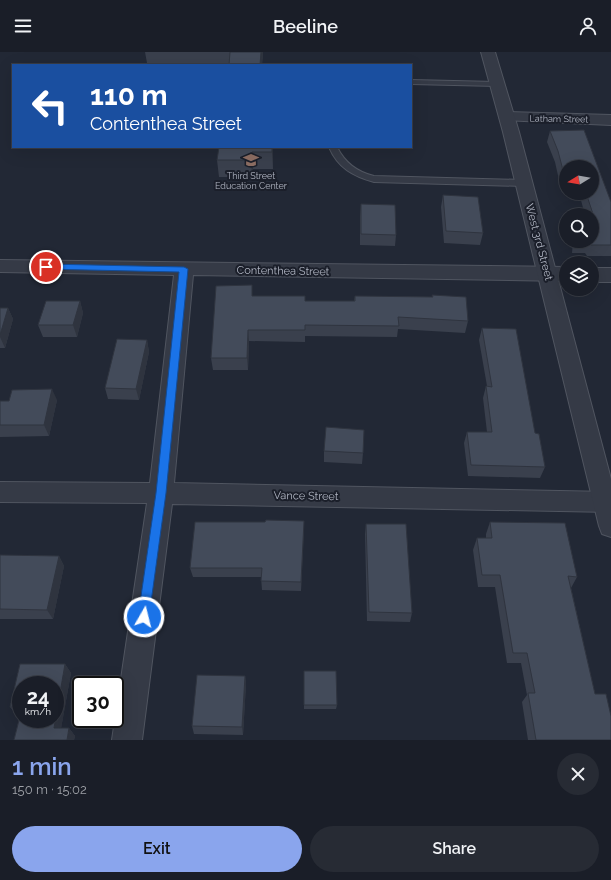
<!DOCTYPE html>
<meta charset="utf-8">
<style>
body{margin:0;font-family:Raleway,sans-serif;background:#272b34;color:#f1f3f6;height:100vh;display:flex;flex-direction:column;font-size:15px;white-space:nowrap}
*{box-sizing:border-box;margin:0}
p{font-size:13px;color:#9fa2a8}
.icon{flex:none;width:22px;height:22px;fill:none;stroke:currentColor;stroke-width:2;stroke-linecap:round;stroke-linejoin:round}
.map{position:relative;height:688px;overflow:hidden}
.details{display:flex;flex-direction:column;background:#1a1e28;flex:1}
.details>*{flex:none}
.guide{position:absolute;left:12px;top:12px;width:400px;height:84px;border-radius:0px;box-shadow:0 4px 16px #0002,0 0 0 1px #383c45;background:#1a4fa0;color:#fff;overflow:hidden}
.needle{width:26px;rotate:259deg}
.controls{position:absolute;left:559px;top:108px;display:grid;gap:8px}
.controls a{display:grid;place-items:center;width:40px;height:40px;border-radius:50%;background:#1a1e28;box-shadow:0 4px 16px #0002,0 0 0 1px #383c45;font-size:20px}
.speed{position:absolute;left:12px;top:624px;display:flex;gap:8px;font-size:20px;font-weight:700;text-align:center}
.speed>*{display:grid;place-content:center;width:52px;height:52px;border-radius:50%;background:#1a1e28;box-shadow:0 4px 16px #0002,0 0 0 1px #383c45;line-height:1}
.speed small{font-size:10px;font-weight:400}
.speed .limit{border:2px solid #111;border-radius:6px;background:#fff;color:#111}
.pin{position:absolute;display:grid;place-items:center;width:34px;height:34px;color:#fff;margin:-17px;border:2px solid #fff;border-radius:50%;box-shadow:0 1px 4px #0007}
.me{position:absolute;width:44px;margin:-22px;rotate:8deg;stroke-linejoin:round;filter:drop-shadow(0 0 3px #0008)}
.turn{display:flex;align-items:center;gap:14px;height:84px;padding:0 12px;font-size:18px}
.turn .icon{width:52px;height:52px;stroke-width:2.5}
.turn b{display:block;font-size:28px;line-height:34px}
.round{display:grid;place-items:center;flex:none;width:42px;height:42px;border-radius:21px;background:#272b34}
.overview{display:flex;align-items:center;justify-content:space-between;height:68px;padding:0 12px}
h1{font-size:24px;font-weight:600;line-height:30px;color:#8aa5ed}
.cta{display:flex;gap:8px;margin-top:auto;padding:8px 12px}
.cta a{flex:1;height:46px;border-radius:24px;background:#8aa5ed;color:#111;font-size:16px;font-weight:600;line-height:46px;text-align:center}
.cta a+a{background:#272b34;color:#f1f3f6}
header{display:flex;justify-content:space-between;align-items:center;height:52px;padding:0 12px;background:#1a1e28;font-size:18px;font-weight:600}
.map>svg:first-child{display:block}
.lines{fill:none;stroke-linecap:round;stroke-linejoin:round}
.service-casing{stroke:#505560;stroke-width:2}
.minor-casing{stroke:#505560;stroke-width:2}
.tertiary-casing{stroke:#505560;stroke-width:2}
.service{fill:#353a46;fill-rule:evenodd}
.minor{fill:#353a46;fill-rule:evenodd}
.tertiary{fill:#353a46;fill-rule:evenodd}
.wall{fill:#3a404d;fill-rule:evenodd}
.shaded-wall{fill:#2f343f}
.building{fill:#434b5a;stroke:#2f343f}
.route{fill:#1a73e8;stroke:#114b97}
.labels{text-anchor:middle;dominant-baseline:central;stroke-width:4;stroke-linejoin:round;paint-order:stroke}
.far-street-label{font-size:9px;fill:#b0b5c2;stroke:#1b1f2a}
.far-poi-label{font-size:9px;fill:#b0b5c2;stroke:#1b1f2a}
.street-label{font-size:11px;fill:#b0b5c2;stroke:#1b1f2a}
</style>
<header><svg class="icon" aria-label="menu" viewBox="0 0 24 24"><path d="M4 6h16M4 12h16M4 18h16"/></svg>Beeline<svg class="icon" aria-label="person" viewBox="0 0 24 24"><circle cx="12" cy="8" r="4"/><path d="M4 21q1-7 8-7t8 7"/></svg></header>
<div class="map">
<svg width="611" height="688" viewBox="0 0 611 688">
<rect width="100%" height="100%" fill="#222835"/>
<g class="lines">
<defs>
<path id="service" d="M411 28 497 30 501 32 497 34 411 32Z
M329 95H337C345 111 357 120 374 124L524 128 529 131 524 134 374 130C353 124 338 116 329 95Z"/>
<path id="minor" d="M507 60 611 63V73L501 68 499 65 501 62Z
M0 208 566 215V229L193 223 174 431 611 440V460L172 452 142 688H112L147 451 0 450V430L150 431 174 223 0 220Z
M592 216H611V230H592Z"/>
<path id="tertiary" d="M481 0H495L519 80 611 427V485L602 482 599 474 503 80Z"/>
</defs>
<!-- service casing -->
<use href="#service" class="service-casing"/>
<!-- minor casing -->
<use href="#minor" class="minor-casing"/>
<!-- tertiary casing -->
<use href="#tertiary" class="tertiary-casing"/>
<!-- service -->
<use href="#service" class="service"/>
<!-- minor -->
<use href="#minor" class="minor"/>
<!-- tertiary -->
<use href="#tertiary" class="tertiary"/>
</g>
<!-- wall -->
<path class="wall" d="M145 0H263L262 13H229V11H147Z
M584 78 611 150V204H587L585 201H572L573 189H592V163H585L579 141H592V115H566V137H561L555 110 547 90 550 79Z
M273 95V117H253L252 125H219L217 108Z
M443 143 483 181 480 193 444 191 441 155Z
M361 152 396 183 395 194 360 193V164Z
M252 233V244L305 249H354L355 244 432 245V243L468 269 465 281 398 277 397 285 305 284V290L249 289 248 318H213L211 306Z
M80 249 83 261 77 285H43L38 273Z
M0 256H8L13 267 5 296H0Z
M482 276 535 381 545 415 540 426 468 424 464 391 467 380H487L483 346 486 334H487L479 288Z
M147 288 149 300 139 348 108 347 105 336Z
M57 348 49 384 0 385V349Z
M324 399 363 401 362 412 324 410Z
M304 469 301 539 262 538 261 525H193L190 516 265 470Z
M490 470 577 525 571 536 595 642 611 688H528L522 650 527 643 521 611H507L495 535H478L473 498 477 486H486V482Z
M366 472 412 561 410 570 367 569 365 482Z
M0 503 59 504 64 514 53 567H0Z
M20 612H65L71 621 61 676H69L75 684 74 688H14L20 663H17L10 655ZM21 633H55V667H21Z
M304 619 337 653 336 657H304Z
M245 624 246 632 243 683 194 682 192 674Z"/>
<!-- shaded-wall -->
<path class="shaded-wall" d="M261 0H263L262 13H260Z
M272 95H273V117L272 100Z
M252 100 253 117 252 125 251 108Z
M80 249 83 261 77 285 73 273Z
M8 256 13 267 5 296 0 285V283Z
M248 278 249 289 248 318 247 306Z
M147 288 149 300 139 348 136 337Z
M52 337 57 348 49 384 44 373Z
M304 469V479L301 539V530Z
M59 504 64 514 53 567 47 558Z
M65 612 71 621 60 683 54 676Z
M245 624 246 632 243 683 242 675Z
M69 676 75 684 74 688H67Z"/>
<!-- building -->
<path class="building" d="M230 0H261L260 13H229Z
M584 78 611 150V193H591L589 190 576 189H592V171H596L586 141H592V115H566V126H565L558 99 550 79Z
M219 95H272V100H252L251 108H217Z
M443 143 478 145 483 181 446 179Z
M361 152 395 153 396 183 361 182Z
M252 233V244H305V249H355V244L433 245 432 243 466 245 468 269 398 265 399 274 305 273V278H248L247 306H211L216 234Z
M46 249H80L73 273H38Z
M0 256H8L0 283Z
M482 276 516 277 535 381 539 382 545 415 471 413 467 380H492L486 334 492 335Z
M117 287 147 288 136 337 105 336Z
M52 337 44 373H0V349H9L12 338Z
M326 375 364 378 363 401 324 399Z
M266 468 304 469 301 530 261 529 262 516H190L195 470H265Z
M490 470 565 471 577 525 568 524 595 642H606L611 664V688H536L528 641H535L527 601H513L500 523H482L477 486H492Z
M366 472H406L412 561 369 560Z
M0 503 59 504 47 558 0 557Z
M20 612H65L54 676H69L67 688H14L21 660V667H55V633H21V655H10Z
M304 619H336L337 653H304Z
M197 623 245 624 242 675 192 674Z"/>
<!-- route -->
<path class="route" d="M46 212 184 215 188 217 166 441 149 565 148 568 144 570 140 568 138 565 156 441 179 220 43 217 42 215Z"/>
<!-- icons -->
<defs>
<symbol id="school-bare" viewBox="-9 -9 18 18"><path d="M0-5L7-2L0 1L-7-2ZM-4 1L0 2.5L4 1V4Q0 6-4 4Z" fill="#8d6e63" stroke="#1b1f2a" stroke-width="2.5" paint-order="stroke"/></symbol>
</defs>
<g fill-rule="evenodd">
<use href="#school-bare" x="240" y="97" width="22" height="22"/>
</g>
<g class="labels">
<!-- far-street labels -->
<g class="far-street-label">
<text transform="translate(559 67) rotate(1)">Latham Street</text>
</g>
<!-- far-poi labels -->
<g class="far-poi-label">
<text x="251" y="124">Third Street<tspan x="251" dy="10">Education Center</tspan></text>
</g>
<!-- street labels -->
<g class="street-label">
<text transform="translate(539 190) rotate(75)">West 3rd Street</text>
<text transform="translate(283 219) rotate(1)">Contenthea Street</text>
<text transform="translate(306 444) rotate(1)">Vance Street</text>
</g>
</g>
</svg>
<div class="controls">
<a><svg class="needle" viewBox="-14 -14 28 28"><path d="M0-13l5 13h-10z" fill="#e53935"/><path d="M0 13l5-13h-10z" fill="#9fa2a8"/></svg></a>
<a><svg class="icon" aria-label="search" viewBox="0 0 24 24"><circle cx="10" cy="10" r="6"/><path d="M15 15l6 6"/></svg></a>
<a><svg class="icon" aria-label="layers" viewBox="0 0 24 24"><path d="M12 4l9 5-9 5-9-5zM3 14l9 5 9-5"/></svg></a>
</div>
<div class="speed"><div>24<small>km/h</small></div><div class="limit">30</div></div>
<div class="pin" style="left:46px;top:215px;background:#d93025"><svg class="icon" aria-label="arrive" viewBox="0 0 24 24"><path d="M6 21V4h12l-3 4 3 4H6"/></svg></div>
<svg class="me" style="left:144px;top:565px" viewBox="-20 -20 40 40"><circle r="17" fill="#1a73e8" stroke="#fff" stroke-width="3"/><path d="M0-11L8 9 0 5-8 9z" fill="#fff"/></svg>
<div class="guide">
<div class="turn"><svg class="icon" aria-label="left" viewBox="0 0 24 24"><path d="M17 20v-9H6M10 6l-5 5 5 5"/></svg><div><b>110 m</b>Contenthea Street</div></div>
</div>
</div>
<section class="details">
<div class="overview"><div><h1>1 min</h1><p>150 m · 15:02</p></div><a class="round"><svg class="icon" aria-label="close" viewBox="0 0 24 24"><path d="M6 6l12 12M18 6L6 18"/></svg></a></div>
<div class="cta"><a>Exit</a><a>Share</a></div>
</section>
